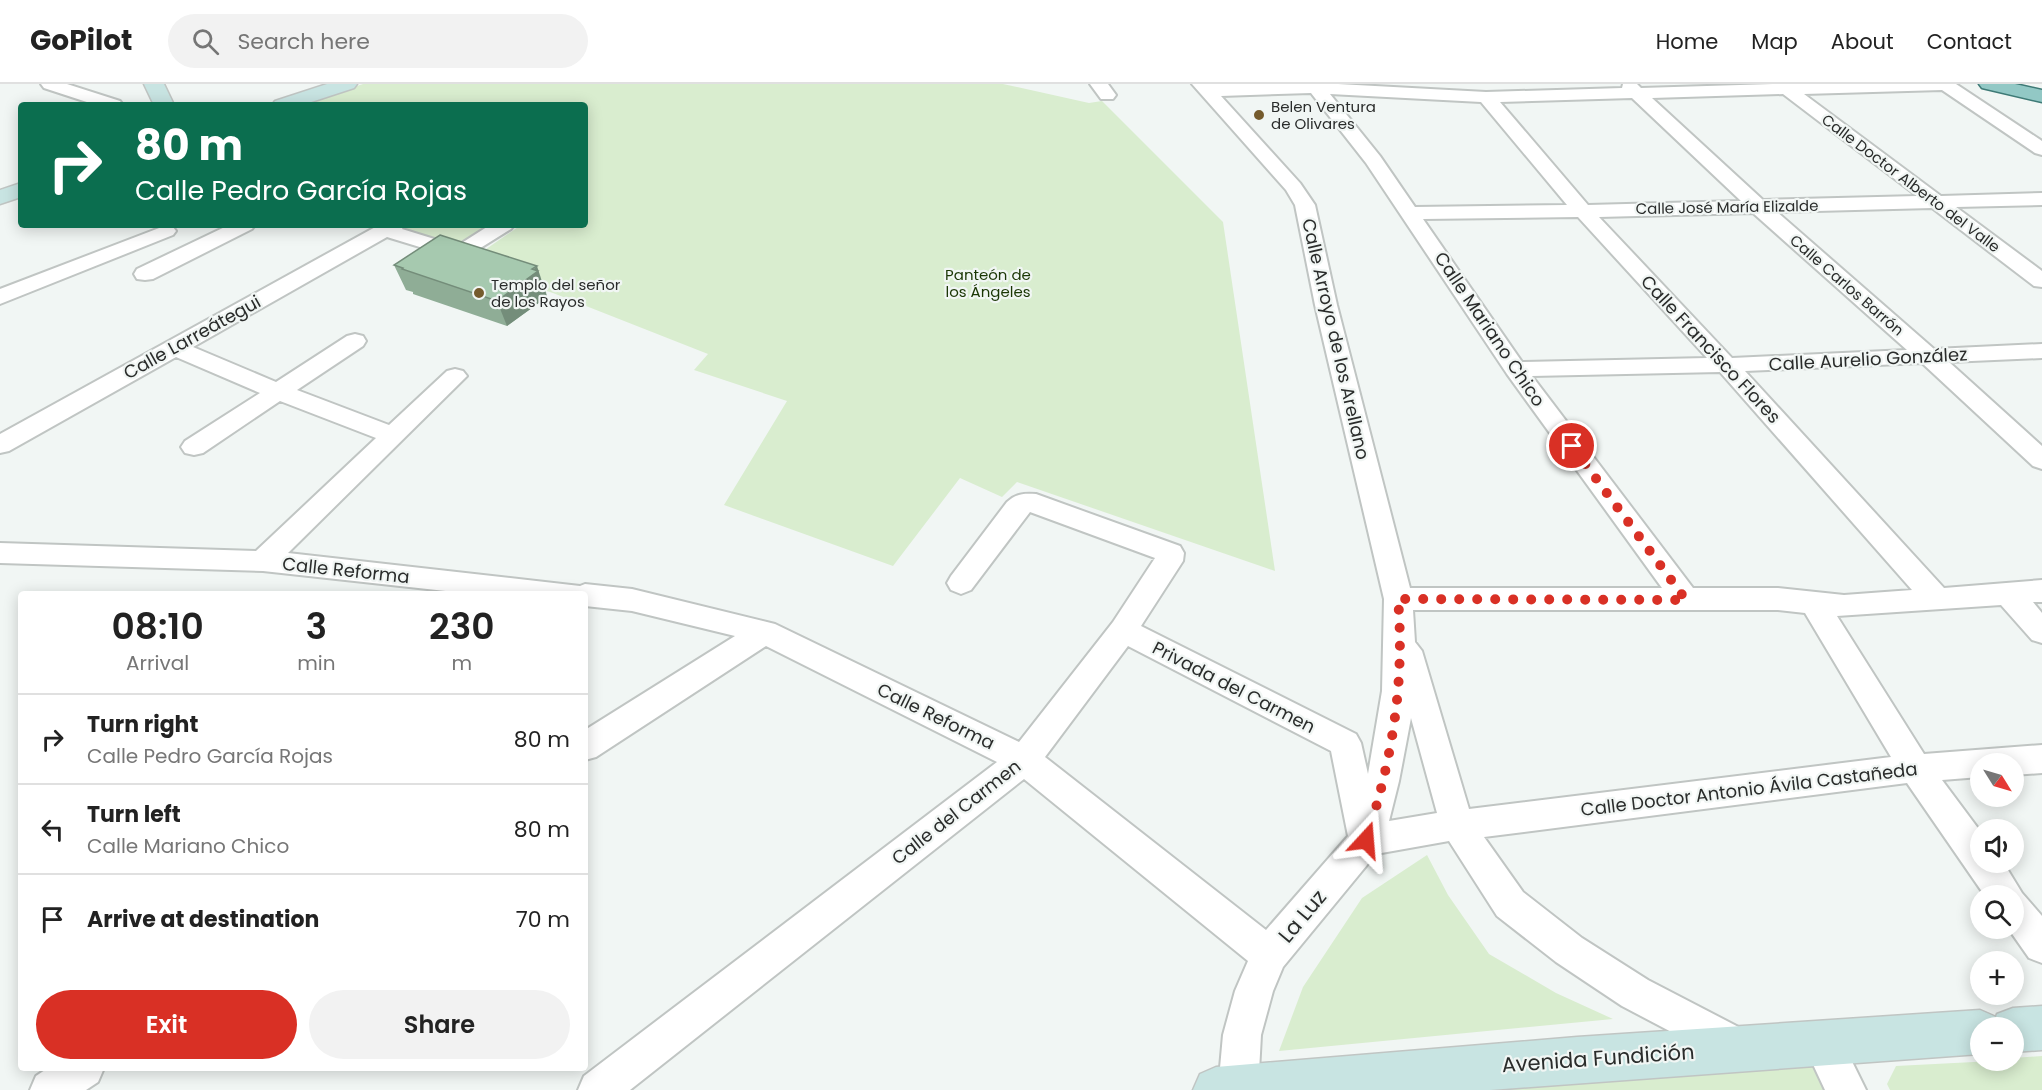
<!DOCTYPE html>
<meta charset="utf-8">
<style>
body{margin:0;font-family:Poppins,sans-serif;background:#f2f2f2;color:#222;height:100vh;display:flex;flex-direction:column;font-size:22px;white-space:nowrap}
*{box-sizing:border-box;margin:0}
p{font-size:20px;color:#767676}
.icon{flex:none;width:33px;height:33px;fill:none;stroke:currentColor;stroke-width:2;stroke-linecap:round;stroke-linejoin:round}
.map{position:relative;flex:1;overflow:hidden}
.details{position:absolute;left:18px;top:507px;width:570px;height:480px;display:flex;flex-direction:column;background:#fff;border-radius:6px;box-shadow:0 3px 15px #0003}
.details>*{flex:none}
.hud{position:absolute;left:18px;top:18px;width:570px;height:126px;border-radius:6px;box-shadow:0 3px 15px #0003;background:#0b6e4f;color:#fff;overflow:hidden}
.needle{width:39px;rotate:127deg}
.fabs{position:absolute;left:1970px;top:669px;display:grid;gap:12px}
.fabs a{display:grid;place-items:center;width:54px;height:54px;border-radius:50%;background:#fff;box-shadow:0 3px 15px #0003;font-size:30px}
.pin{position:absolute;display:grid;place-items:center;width:51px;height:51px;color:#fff;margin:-26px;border:3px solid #fff;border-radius:50%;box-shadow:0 2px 6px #0007}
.me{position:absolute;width:66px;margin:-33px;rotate:19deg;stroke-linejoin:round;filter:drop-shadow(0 0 4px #0008)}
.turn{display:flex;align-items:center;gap:21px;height:126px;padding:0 18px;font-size:27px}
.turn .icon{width:78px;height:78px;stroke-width:2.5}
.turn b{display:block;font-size:42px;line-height:51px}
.eta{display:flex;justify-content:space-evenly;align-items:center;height:102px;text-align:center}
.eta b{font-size:36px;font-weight:600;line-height:42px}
.action{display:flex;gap:12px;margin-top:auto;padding:12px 18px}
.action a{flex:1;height:69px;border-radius:36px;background:#d93025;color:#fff;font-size:24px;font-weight:600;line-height:69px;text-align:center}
.action a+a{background:#f2f2f2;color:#222}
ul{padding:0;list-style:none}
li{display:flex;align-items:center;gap:18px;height:90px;padding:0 18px;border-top:2px solid #e0e0e0}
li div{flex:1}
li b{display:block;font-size:22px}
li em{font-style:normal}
header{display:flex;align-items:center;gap:36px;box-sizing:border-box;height:84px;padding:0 30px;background:#fff;border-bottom:2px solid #e0e0e0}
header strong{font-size:28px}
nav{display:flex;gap:33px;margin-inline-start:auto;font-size:21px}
.search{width:420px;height:54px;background:#f2f2f2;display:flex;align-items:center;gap:15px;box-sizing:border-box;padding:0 21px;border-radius:33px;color:#767676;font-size:22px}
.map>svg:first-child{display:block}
.green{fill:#d9edcf}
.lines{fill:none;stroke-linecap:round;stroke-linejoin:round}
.street-casing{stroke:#c0c5c3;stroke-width:4}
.secondary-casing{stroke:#c0c5c3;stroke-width:3}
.primary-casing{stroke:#3e7a76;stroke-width:3}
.street{fill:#fff;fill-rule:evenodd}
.secondary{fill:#c8e4e2;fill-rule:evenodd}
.primary{fill:#92c8c5;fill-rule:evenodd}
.wall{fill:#8fad96}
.shaded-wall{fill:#748d7a}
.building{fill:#a6c9af;stroke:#748d7a;stroke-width:1.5}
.route{stroke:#d93025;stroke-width:10;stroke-dasharray:0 18}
.poi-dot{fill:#755b2d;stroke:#f1f6f4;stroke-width:2}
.labels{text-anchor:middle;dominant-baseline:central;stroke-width:4.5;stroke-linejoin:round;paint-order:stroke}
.far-poi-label{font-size:15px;fill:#2a2c2b;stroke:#f1f6f4;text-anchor:start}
.far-street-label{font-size:15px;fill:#2a2c2b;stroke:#f1f6f4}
.far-park-label{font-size:15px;fill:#1b3705;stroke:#f1f6f4}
.street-label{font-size:18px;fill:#2a2c2b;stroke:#f1f6f4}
.near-street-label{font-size:21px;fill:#2a2c2b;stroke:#f1f6f4}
</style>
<header>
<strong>GoPilot</strong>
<div class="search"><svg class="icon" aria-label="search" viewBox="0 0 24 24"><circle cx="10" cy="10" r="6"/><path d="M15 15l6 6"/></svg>Search here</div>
<nav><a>Home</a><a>Map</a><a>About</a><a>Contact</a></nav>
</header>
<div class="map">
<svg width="2042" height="1006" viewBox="0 0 2042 1006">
<rect width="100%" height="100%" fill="#f1f6f4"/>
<!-- green -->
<path class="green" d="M363 0H1003L1089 19 1102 17 1223 138 1275 487 1017 398 1002 413 960 394 893 482 724 421 787 317 694 286 708 270 553 209 463 181 521 141H585V21H299Z
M407 141H499L459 166 397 147Z
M1427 771 1448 811 1489 870 1556 909 1613 935 1279 967 1303 903 1362 814Z
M2042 972V1006H1890L1887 1000 1896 982 2013 976V974Z
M1816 982 1829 1006H1489Z"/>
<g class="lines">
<defs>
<path id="street" d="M41 0H67L120 17 123 21H96L44 4Z
M1090 0H1108L1116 11 1113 15H1101Z
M1192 0H1338L1486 8 1622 4 1623 0H1637L1641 4 1773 0H1956L2042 57V71L2035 69 1942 6 1804 10 1941 112 2042 109V121L1956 123 2042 187V203L2034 202 1932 124 1777 128 1934 265 2042 260V274L1949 278 2042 362V385L2033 382 1922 279 1745 287 1944 504 2042 496V518H2033L2042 529V559L2032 556 2001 521 1837 532 1924 670 2042 661V689L2013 691V680H1980V693L1942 696 1980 747V778H2003L2022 809 2042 832V879L2029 874 2008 844H2013V812H1985L1907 699 1484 753 1523 808 1582 854 1648 896 1750 949 1755 963 1750 977 1736 982 1622 922 1556 878 1497 832 1449 757 1376 770 1283 883 1273 907 1261 951 1258 1006H1218L1223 951 1235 907 1248 877 1024 695 630 1006H578L584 992 997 678 766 562 596 673 585 676V646L735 552 632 527 585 522V510H473L263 487 0 479V459L256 467 376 354 280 317 203 369 194 371 185 369 181 363 185 357 260 309 176 273 9 367 0 369V350L379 141H404L402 145 457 162 490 141H514L511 145 466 173 459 175 387 153 193 263 276 298 347 252 355 250 363 252 366 257 363 262 297 306 389 341 447 287 455 285 463 287 467 292 288 469 580 502 585 500 632 505 775 540 1019 658 1113 538 1155 474 1030 428 971 506 961 510 951 506 947 499 951 492 1007 418C1016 410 1023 409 1036 410L1180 462 1184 469 1183 477 1141 542 1356 650 1361 659 1368 690 1382 607 1384 515 1315 221 1295 121 1286 106ZM1311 9 1366 79 1507 290 1662 504H1410L1337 221 1315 121 1300 99 1221 12ZM1330 10 1481 18 1567 121 1415 123 1380 72ZM1783 10 1917 112 1763 116 1652 14ZM1632 14 1741 117 1588 121 1500 18ZM1753 129 1907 266 1732 274 1599 133ZM1578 133 1707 274 1522 278 1423 135ZM1720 288 1912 506 1844 511 1778 504H1693L1532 292ZM1413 526H1778L1805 529 1891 673 1469 725 1422 567 1415 558ZM1128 562 1331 667 1348 752 1266 846 1045 673ZM1411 634 1437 729 1389 737 1399 697Z
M167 141 173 143 176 147 173 151 0 220V205Z
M229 141H255L252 145 153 195 145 196 137 195 134 190 137 185Z
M1822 940 1836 945 1866 1006H1825L1803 959 1808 945Z
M48 984H104L98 998 86 1006H30L36 992Z"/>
<path id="secondary" d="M144 0H164L174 21H154Z
M327 0H357L354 4 302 21H272L275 17Z
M21 99V113L0 120V106Z
M2042 922V966L2013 968V944H1980V970L1490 1006H1193L1200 990 1216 983 1577 953 1980 926 1996 933 1997 930 2013 924Z"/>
<path id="primary" d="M1979 0H2015L2042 6V18L1982 4Z"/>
</defs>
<!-- street casing -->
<use href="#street" class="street-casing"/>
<!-- secondary casing -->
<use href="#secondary" class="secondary-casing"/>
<!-- primary casing -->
<use href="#primary" class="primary-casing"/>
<!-- street -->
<use href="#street" class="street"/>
<!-- secondary -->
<use href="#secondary" class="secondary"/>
<!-- primary -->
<use href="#primary" class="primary"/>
</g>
<!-- wall -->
<path class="wall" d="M394 181 546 207V208L547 213 507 242 413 210V208L406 206Z"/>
<!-- shaded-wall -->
<path class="shaded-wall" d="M537 182 547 213 507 242 497 217Z"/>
<!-- building -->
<path class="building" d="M440 151 537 182 532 185 538 187 497 217 402 185 403 184 394 181Z"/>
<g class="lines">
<!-- route -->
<path class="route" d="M1366 756C1392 677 1405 599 1398 515L1686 516 1572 362"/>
</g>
<!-- markers -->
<g class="poi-dot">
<circle cx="1259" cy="31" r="6"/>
<circle cx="479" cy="209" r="6"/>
</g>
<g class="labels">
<!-- far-poi labels -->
<g class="far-poi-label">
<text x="1271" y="22">Belen Ventura<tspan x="1271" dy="17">de Olivares</tspan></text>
<text x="491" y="200">Templo del señor<tspan x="491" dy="17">de los Rayos</tspan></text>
</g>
<!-- far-street labels -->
<g class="far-street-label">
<text transform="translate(1911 99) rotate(37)">Calle Doctor Alberto del Valle</text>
<text transform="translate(1727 123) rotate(-1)">Calle José María Elizalde</text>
<text transform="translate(1847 201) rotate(41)">Calle Carlos Barrón</text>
</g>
<!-- far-park labels -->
<g class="far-park-label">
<text x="988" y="190">Panteón de<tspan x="988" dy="17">los Ángeles</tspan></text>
</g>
<!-- street labels -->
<g class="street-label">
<text transform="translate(1490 245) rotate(56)">Calle Mariano Chico</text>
<text transform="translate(192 253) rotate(-29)">Calle Larreátegui</text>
<text transform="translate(1336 255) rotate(77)">Calle Arroyo de los Arellano</text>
<text transform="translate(1711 265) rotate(47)">Calle Francisco Flores</text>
<text transform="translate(1868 275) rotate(-3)">Calle Aurelio González</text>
<text transform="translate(346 486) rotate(6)">Calle Reforma</text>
<text transform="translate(1234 603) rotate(27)">Privada del Carmen</text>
<text transform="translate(936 632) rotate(26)">Calle Reforma</text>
<text transform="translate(1749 705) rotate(-7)">Calle Doctor Antonio Ávila Castañeda</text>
<text transform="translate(956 728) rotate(-38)">Calle del Carmen</text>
</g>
<!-- near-street labels -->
<g class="near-street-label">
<text transform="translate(1302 832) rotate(-50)">La Luz</text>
<text transform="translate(1598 974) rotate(-4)">Avenida Fundición</text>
</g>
</g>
</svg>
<div class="fabs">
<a><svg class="needle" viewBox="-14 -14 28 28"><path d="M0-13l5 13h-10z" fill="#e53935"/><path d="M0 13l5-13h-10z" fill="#767676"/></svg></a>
<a><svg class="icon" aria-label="sound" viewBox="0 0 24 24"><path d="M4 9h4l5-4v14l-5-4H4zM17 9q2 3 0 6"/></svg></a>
<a><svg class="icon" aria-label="search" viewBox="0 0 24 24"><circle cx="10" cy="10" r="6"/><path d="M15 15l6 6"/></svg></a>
<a>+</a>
<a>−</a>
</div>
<div class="pin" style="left:1572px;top:362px;background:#d93025"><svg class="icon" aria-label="arrive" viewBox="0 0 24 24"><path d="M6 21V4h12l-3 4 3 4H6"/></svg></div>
<svg class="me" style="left:1366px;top:756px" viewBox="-20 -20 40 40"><path d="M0-17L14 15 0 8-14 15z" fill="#d93025" stroke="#fff" stroke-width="4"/></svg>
<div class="hud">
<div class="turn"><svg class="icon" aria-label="right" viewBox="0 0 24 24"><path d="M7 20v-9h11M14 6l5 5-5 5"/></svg><div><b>80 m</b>Calle Pedro García Rojas</div></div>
</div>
<section class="details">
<div class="eta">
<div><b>08:10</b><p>Arrival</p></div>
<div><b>3</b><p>min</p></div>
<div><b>230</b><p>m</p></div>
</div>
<ul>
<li><svg class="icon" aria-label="right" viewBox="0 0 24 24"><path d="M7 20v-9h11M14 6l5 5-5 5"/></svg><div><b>Turn right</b><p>Calle Pedro García Rojas</p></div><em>80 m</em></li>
<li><svg class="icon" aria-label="left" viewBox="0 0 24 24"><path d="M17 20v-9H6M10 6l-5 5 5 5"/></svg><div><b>Turn left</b><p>Calle Mariano Chico</p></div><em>80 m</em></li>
<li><svg class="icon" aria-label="arrive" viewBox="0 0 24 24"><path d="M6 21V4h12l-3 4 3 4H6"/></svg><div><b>Arrive at destination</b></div><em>70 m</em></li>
</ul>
<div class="action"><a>Exit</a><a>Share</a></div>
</section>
</div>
